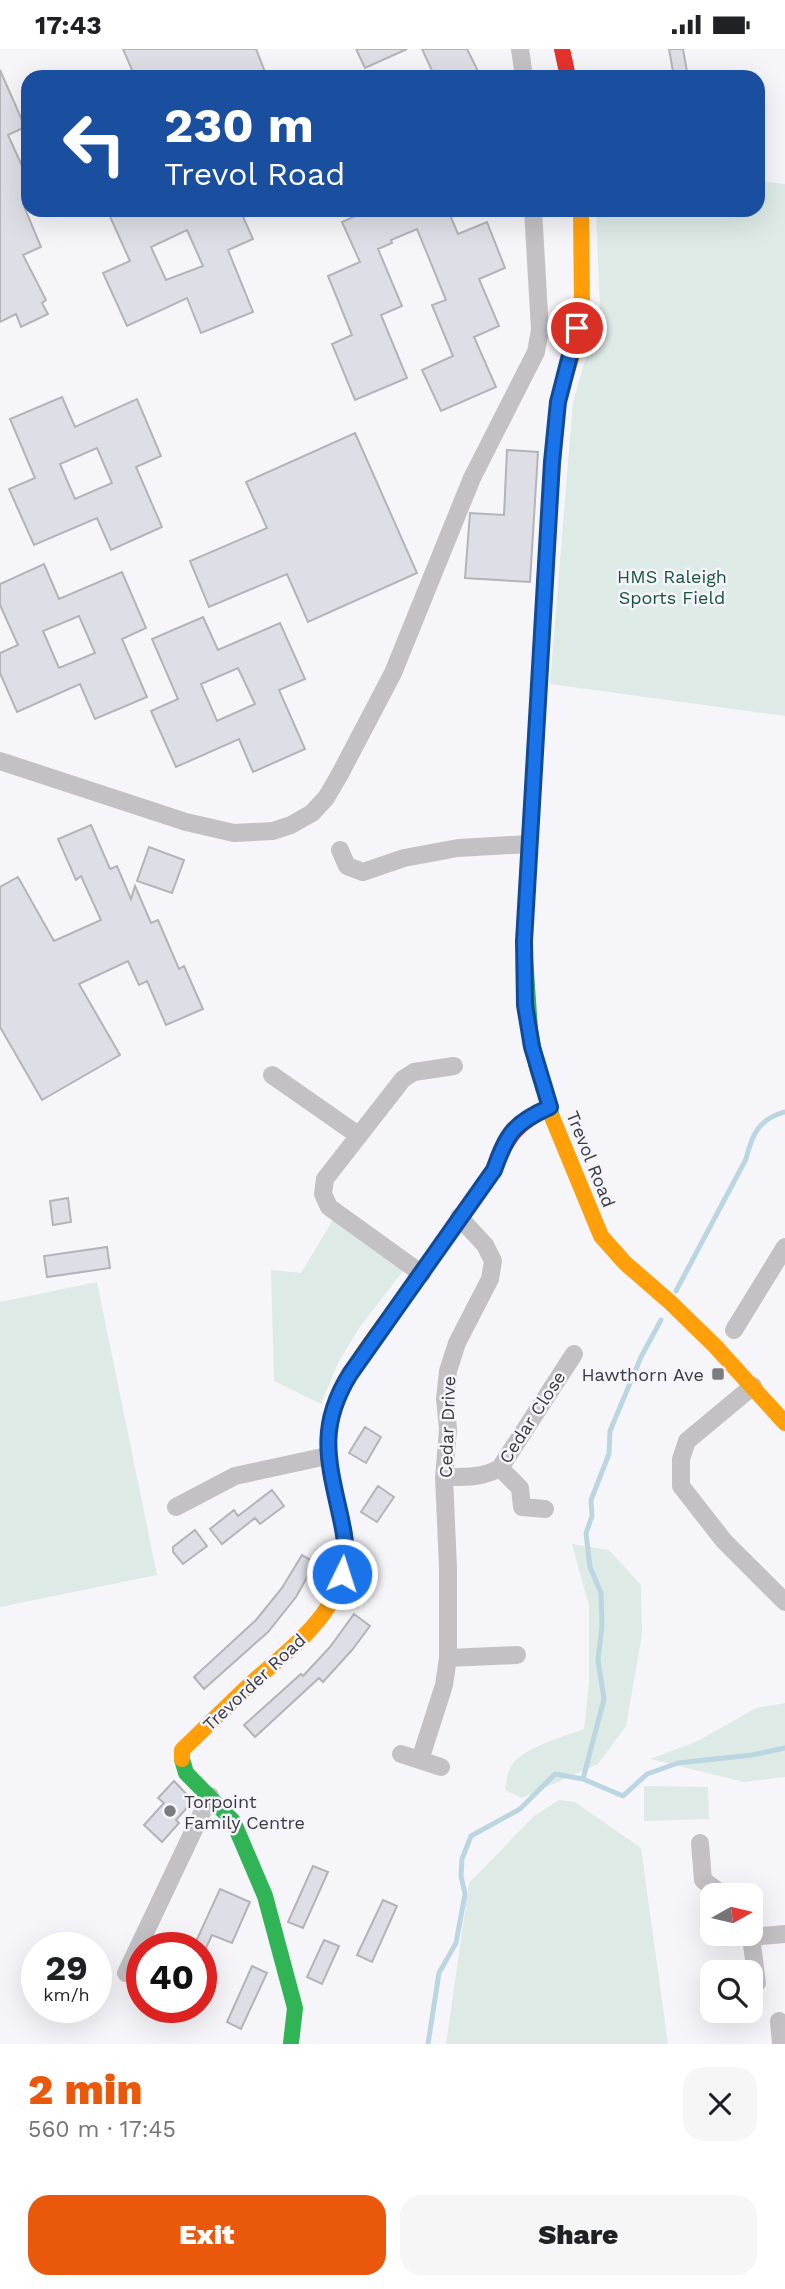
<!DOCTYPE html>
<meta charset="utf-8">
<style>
body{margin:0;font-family:"Work Sans",sans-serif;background:#f6f6f6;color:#202124;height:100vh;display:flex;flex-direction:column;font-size:26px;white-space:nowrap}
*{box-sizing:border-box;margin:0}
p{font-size:23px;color:#757577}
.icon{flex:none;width:38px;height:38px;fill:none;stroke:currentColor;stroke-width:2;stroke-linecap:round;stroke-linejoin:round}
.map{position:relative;height:1995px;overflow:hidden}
.side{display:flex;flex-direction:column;background:#fff;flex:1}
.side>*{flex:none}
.top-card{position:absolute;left:21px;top:21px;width:744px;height:147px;border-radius:21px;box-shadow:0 7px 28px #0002;background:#1a4fa0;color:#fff;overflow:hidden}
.needle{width:46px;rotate:82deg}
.fabs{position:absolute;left:700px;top:1834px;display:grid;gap:14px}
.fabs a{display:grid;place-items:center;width:63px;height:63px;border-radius:14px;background:#fff;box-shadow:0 7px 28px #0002;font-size:35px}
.speed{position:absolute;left:21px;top:1883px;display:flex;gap:14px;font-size:35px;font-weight:700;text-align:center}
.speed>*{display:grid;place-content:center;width:91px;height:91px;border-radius:50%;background:#fff;box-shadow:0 7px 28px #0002;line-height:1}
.speed small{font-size:18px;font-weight:400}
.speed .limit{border:10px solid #d22;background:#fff;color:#111}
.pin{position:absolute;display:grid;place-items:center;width:60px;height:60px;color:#fff;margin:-30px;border:4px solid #fff;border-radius:50%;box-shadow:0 2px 7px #0007}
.me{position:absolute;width:77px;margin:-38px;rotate:4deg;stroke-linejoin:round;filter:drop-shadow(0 0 5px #0008)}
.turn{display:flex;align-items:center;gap:24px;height:147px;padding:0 28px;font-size:32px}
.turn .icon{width:91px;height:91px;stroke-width:2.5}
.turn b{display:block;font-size:49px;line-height:60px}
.round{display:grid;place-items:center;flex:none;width:74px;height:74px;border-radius:21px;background:#f6f6f6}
.summary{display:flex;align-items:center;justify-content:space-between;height:119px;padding:0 28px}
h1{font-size:42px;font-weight:800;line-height:52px;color:#ea580c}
.cta{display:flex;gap:14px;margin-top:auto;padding:14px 28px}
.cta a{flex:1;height:80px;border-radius:21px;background:#ea580c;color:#fff;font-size:28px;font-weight:800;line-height:80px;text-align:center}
.cta a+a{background:#f6f6f6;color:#202124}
.status{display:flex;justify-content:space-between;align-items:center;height:49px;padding:0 35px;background:#fff;direction:ltr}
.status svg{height:19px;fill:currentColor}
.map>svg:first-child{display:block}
.green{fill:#ddeae5}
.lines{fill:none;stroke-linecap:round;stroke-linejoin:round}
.stream{stroke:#bcd6e1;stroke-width:5}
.building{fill:#dedee6;stroke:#b4b3b7;stroke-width:2;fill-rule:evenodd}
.street{stroke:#c3c1c3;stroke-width:18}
.fast{stroke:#30b455;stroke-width:16}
.slow{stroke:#ff9f0a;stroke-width:16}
.jam{stroke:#e5322d;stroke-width:16}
.route-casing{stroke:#114b97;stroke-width:18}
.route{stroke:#1a73e8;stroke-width:12}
.poi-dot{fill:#7c7c7f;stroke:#f5f4fc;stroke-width:2.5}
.labels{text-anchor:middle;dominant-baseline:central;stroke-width:5;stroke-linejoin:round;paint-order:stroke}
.park-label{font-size:18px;fill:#18533b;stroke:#f5f4fc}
.street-label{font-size:18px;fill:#3a3a3d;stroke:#f5f4fc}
.poi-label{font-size:18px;fill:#3a3a3d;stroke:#f5f4fc;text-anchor:end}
</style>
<div class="status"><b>17:43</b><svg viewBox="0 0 49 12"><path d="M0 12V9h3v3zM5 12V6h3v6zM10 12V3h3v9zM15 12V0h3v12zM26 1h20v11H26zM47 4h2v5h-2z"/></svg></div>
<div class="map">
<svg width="785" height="1995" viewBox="0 0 785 1995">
<rect width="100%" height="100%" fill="#f6f6fa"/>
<!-- green -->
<path class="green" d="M758 132 785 135V667L550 635 573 353 600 260 596 161H758Z
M333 1171 403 1222 359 1279 338 1314 321 1355 274 1332 271 1221 301 1224Z
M97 1233 157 1526 0 1558V1253Z
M572 1495 609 1501 641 1536 642 1586 626 1677 598 1715 522 1749 505 1741C506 1734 507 1725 510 1719 519 1699 564 1688 584 1680L589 1634V1557Z
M785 1654V1728L744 1733 650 1710 698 1692 756 1659Z
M644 1737 708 1738 709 1770 644 1772Z
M559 1751 575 1753 641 1799 668 1995H446L469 1834 533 1768Z"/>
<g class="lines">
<!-- stream -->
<path class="stream" d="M676 1242 746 1110C752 1085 759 1070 785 1063
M583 1730 623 1747 647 1725 678 1714 752 1706 785 1699
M428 1995 439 1924 456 1894 465 1845 461 1827 462 1810 471 1787 520 1760 555 1725 583 1730 604 1650 598 1611 602 1576 601 1544 590 1518 586 1484 592 1467 591 1451 609 1405 610 1382 641 1308 661 1271"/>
</g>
<!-- building -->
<path class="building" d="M123 0H256L267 28H135Z
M356 0H407L365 19Z
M422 0H467L481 28H435Z
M669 0H683L688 28H674Z
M0 21 25 78 8 86 28 130V152L23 155 41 198 23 206 46 251 42 254 48 265 21 278 16 265 0 273Z
M107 161H240L253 190 228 201 253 263 201 284 187 249 127 277 103 224 130 212ZM187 181 203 217 166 231 151 198Z
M369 161H448L458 185 487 173 505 219 479 230 499 277 474 288 496 338 441 362 422 321 453 307 432 256 446 251 417 180 391 191 392 194 378 200 402 257 381 266 407 329 355 351 332 295 352 286 328 227 360 213 342 173Z
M62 348 75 378 137 350 161 407 136 418 162 478 111 501 97 469 34 496 9 440 35 429 10 370ZM97 399 112 434 75 450 60 415Z
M355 384 417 524 308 573 287 525 209 558 190 512 267 479 246 433Z
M507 401 538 403 530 533 465 529 470 464 504 466Z
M44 515 59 550 122 523 146 579 122 590 147 648 95 670 80 635 17 663 0 624V604L18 596 0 556V535ZM79 567 95 604 59 619 43 582Z
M203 568 218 601 280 574 305 630 279 641 305 700 253 723 239 690 176 718 151 662 178 650 152 590ZM238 619 255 655 217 672 201 635Z
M91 776 110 820 117 817 131 850 135 837 151 874 158 871 179 920 184 917 203 960 166 976 147 932 139 936 128 912 79 935 120 1006 42 1051 0 978V838L18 828 54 892 101 871 81 827 76 831 58 790Z
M149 798 184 811 172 844 137 832Z
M68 1149 71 1173 53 1176 50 1152Z
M107 1198 110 1219 47 1228 44 1207Z
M365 1378 381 1388 366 1414 349 1404Z
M378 1437 394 1448 377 1473 361 1463Z
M272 1441 284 1457 260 1475 255 1469 222 1495 210 1480 234 1461 238 1467Z
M195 1481 207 1497 183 1515 173 1503V1498Z
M302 1506 315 1514 296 1548 268 1583 204 1640 194 1628 256 1571 282 1539Z
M354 1565 370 1577 352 1601 323 1633 319 1629 255 1688 244 1676 301 1625 303 1627 330 1598Z
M174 1732 193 1752 176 1771 179 1774 162 1793 144 1776 164 1754 158 1749Z
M313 1817 328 1823 303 1879 288 1873Z
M220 1840 250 1853 232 1894 212 1886 206 1899H193Z
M383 1851 397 1857 372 1913 357 1906Z
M324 1891 339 1897 322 1935 307 1928Z
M252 1917 267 1924 241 1980 227 1973Z"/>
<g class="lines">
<!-- street -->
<path class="street" d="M520 0 524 28
M0 712 186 773 234 784 273 782 291 776 312 764 326 749 340 725 393 624 472 429 536 303 540 281 533 161
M340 801 347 817 363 823 404 809 458 799 529 795
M272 1026 358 1086
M422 1225 329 1158 323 1145 325 1130 403 1030 414 1023 454 1017
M734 1281 785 1198
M753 1337 687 1392 681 1410V1437L724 1492 785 1553
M500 1419 520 1439 522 1458 545 1460
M444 1428C464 1428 482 1429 500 1419L574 1305
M176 1458 235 1427 327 1407
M448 1609 517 1606
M401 1705 441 1718
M420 1711 444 1636 448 1609V1519L444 1428 448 1380 445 1350 448 1322 457 1294 490 1230 493 1212 485 1196 459 1168
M700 1794 703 1831 723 1846
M126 1924 210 1747
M757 1934 751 1888 785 1885
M779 1972 781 1995"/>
<!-- fast -->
<path class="fast" d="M548 476 524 892 530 981 537 1019 552 1068
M182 1710 186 1724 233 1772 265 1847 295 1959 291 1994"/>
<!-- slow -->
<path class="slow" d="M548 476 558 353 573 303 582 256 581 161
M552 1068 601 1187 625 1214 671 1254 715 1297 785 1374
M182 1710V1701C203 1681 223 1661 243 1642 278 1609 325 1578 342 1531 355 1493 334 1453 329 1415 320 1349 370 1296 406 1245"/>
<!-- jam -->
<path class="jam" d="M562 0 568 28
M406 1245 494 1121C507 1087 517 1074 550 1058"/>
</g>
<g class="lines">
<defs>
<path id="route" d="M342 1525C349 1504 344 1483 339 1461 327 1408 319 1375 350 1325L494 1121C507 1084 514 1074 550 1058L532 998 525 956 524 892 552 413 558 353 577 279"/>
</defs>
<!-- route casing -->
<use href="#route" class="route-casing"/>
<!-- route -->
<use href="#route" class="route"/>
</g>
<!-- markers -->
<g class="poi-dot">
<rect x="711" y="1318" width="14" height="14" rx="3.5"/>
<circle cx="170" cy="1762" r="7"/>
</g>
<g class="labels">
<!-- park labels -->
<g class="park-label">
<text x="672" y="527">HMS Raleigh<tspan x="672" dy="21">Sports Field</tspan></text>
</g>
<!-- street labels -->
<g class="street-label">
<text transform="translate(591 1110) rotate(68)">Trevol Road</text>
<text transform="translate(532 1368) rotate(-57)">Cedar Close</text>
<text transform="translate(447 1378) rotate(-88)">Cedar Drive</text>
<text transform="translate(254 1633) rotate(-43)">Trevorder Road</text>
</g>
<!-- poi labels -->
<g class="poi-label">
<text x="704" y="1325">Hawthorn Ave</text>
<text x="184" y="1752" text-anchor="start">Torpoint<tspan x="184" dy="21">Family Centre</tspan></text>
</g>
</g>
</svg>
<div class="fabs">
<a><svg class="needle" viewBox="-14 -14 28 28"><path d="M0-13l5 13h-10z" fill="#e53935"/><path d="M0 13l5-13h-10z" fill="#757577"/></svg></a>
<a><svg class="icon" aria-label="search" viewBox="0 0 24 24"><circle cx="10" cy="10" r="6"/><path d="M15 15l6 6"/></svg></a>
</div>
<div class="speed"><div>29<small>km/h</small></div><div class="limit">40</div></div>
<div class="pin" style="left:577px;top:279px;background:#d93025"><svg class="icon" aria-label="arrive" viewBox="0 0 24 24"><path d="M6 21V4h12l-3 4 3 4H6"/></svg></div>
<svg class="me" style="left:342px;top:1525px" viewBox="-20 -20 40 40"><circle r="17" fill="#1a73e8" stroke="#fff" stroke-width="3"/><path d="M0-11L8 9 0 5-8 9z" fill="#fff"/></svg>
<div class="top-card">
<div class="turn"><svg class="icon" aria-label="left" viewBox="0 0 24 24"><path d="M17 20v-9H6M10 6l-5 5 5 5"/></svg><div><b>230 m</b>Trevol Road</div></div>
</div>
</div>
<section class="side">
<div class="summary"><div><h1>2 min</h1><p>560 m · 17:45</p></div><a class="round"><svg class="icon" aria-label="close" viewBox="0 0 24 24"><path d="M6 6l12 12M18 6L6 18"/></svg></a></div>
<div class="cta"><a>Exit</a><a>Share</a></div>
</section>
